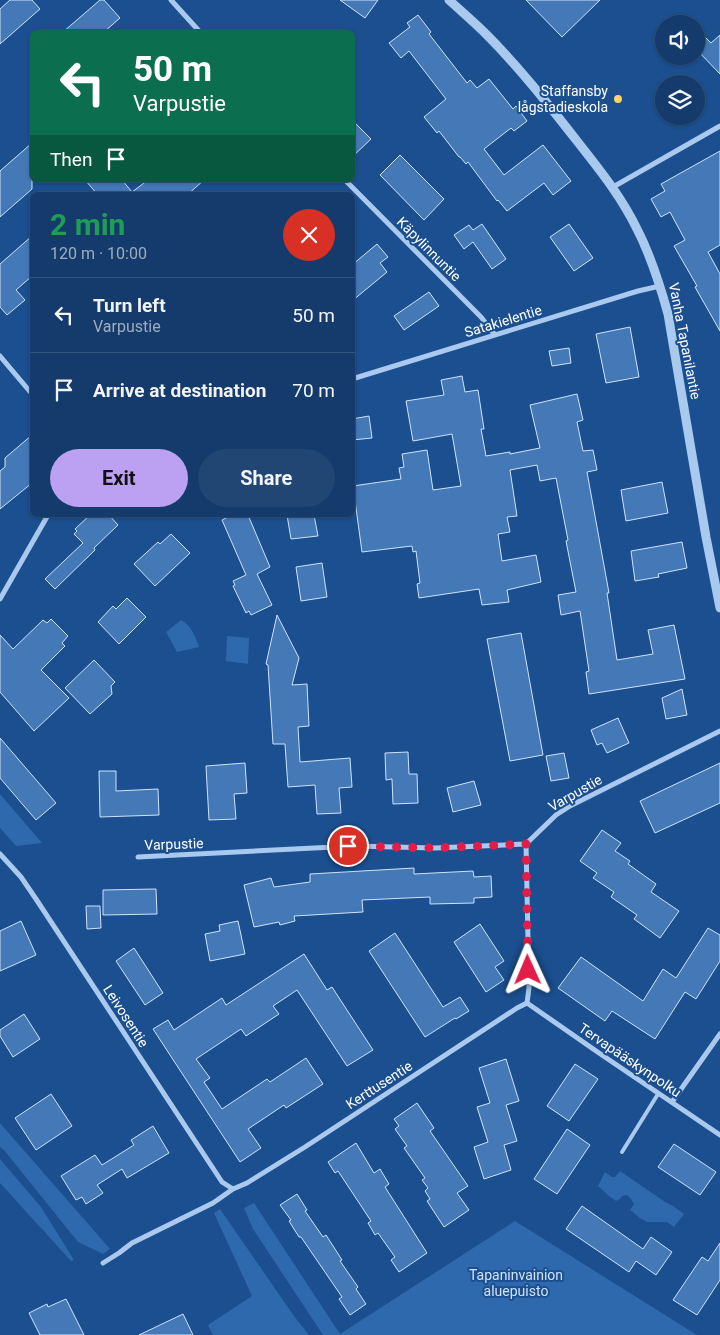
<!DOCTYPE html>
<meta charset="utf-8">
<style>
body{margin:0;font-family:Roboto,sans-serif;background:#214673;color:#f1f3f6;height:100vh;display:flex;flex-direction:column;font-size:19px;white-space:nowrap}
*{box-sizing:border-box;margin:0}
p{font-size:16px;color:#9dadc1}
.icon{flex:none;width:28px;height:28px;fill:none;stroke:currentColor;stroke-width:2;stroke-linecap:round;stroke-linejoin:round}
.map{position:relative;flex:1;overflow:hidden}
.drawer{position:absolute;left:30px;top:192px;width:325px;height:325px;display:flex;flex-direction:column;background:#143b6b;border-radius:8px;box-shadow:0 1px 4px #0004,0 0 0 1px #33557e}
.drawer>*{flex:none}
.guide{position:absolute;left:30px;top:30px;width:325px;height:152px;border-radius:8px;box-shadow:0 1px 4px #0004,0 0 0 1px #33557e;background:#0b6e4f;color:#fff;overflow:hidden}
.fabs{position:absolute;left:655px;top:15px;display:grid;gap:10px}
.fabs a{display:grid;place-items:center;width:50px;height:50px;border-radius:50%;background:#143b6b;box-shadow:0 1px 4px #0004,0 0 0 1px #33557e;font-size:25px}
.pin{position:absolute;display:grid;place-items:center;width:42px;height:42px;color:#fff;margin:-21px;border:2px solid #fff;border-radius:50%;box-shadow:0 1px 5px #0007}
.me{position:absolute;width:55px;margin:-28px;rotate:359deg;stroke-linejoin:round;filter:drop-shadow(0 0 4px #0008)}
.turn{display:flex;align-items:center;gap:18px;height:105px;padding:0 20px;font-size:22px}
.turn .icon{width:65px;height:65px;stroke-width:2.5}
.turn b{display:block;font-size:35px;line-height:42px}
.then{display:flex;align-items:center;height:48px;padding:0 20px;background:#0003;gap:10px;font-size:19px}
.round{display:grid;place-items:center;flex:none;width:52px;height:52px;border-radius:26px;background:#214673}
.summary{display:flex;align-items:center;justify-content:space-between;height:85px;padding:0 20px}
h1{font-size:30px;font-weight:700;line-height:38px;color:#1e9e55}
.action{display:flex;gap:10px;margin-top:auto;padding:10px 20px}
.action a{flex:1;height:58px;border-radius:30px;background:#bca0f2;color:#111;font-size:20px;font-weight:700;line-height:58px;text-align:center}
.action a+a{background:#214673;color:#f1f3f6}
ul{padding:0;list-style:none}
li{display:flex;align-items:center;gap:15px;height:75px;padding:0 20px;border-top:1px solid #33557e}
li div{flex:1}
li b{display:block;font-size:19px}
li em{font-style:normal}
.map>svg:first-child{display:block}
.green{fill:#2e69ad}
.building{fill:#4478b7;stroke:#cfe3fa}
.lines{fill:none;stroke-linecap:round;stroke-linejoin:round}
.service{stroke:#a9c9ee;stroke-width:4}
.minor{stroke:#a9c9ee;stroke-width:5}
.tertiary{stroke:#a9c9ee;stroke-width:9}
.route{stroke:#e11d48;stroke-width:9;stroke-dasharray:0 16.2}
.poi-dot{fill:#ffd166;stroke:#1b4f8f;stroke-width:2}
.labels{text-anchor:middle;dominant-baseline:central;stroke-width:4;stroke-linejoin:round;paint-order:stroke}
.poi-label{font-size:14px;fill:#fff;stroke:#1b4f8f;text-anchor:end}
.street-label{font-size:14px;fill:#fff;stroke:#1b4f8f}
.park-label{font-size:14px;fill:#cfe3fa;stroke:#1b4f8f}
</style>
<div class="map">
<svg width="720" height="1335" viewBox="0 0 720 1335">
<rect width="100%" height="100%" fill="#1b4f8f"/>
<!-- green -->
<path class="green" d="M181 620C192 626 195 636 199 647L177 652 166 632Z
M227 636 249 638 248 664 226 661Z
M0 794 42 843 16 846 0 828Z
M0 1123 110 1249 103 1254 78 1242 4 1150 0 1147Z
M0 1159 41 1207 74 1260 71 1261 0 1183Z
M620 1171 665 1202 673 1206 684 1214 674 1227 667 1222H647L640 1218 630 1210 634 1204 631 1199 627 1195 622 1196 620 1199 616 1201 609 1196 598 1186 605 1172 612 1177H615Z
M254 1203 340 1334 515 1221 697 1335H323L253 1229 244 1208Z
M220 1209 294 1316 309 1335H213L208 1325 252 1296 214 1213Z"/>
<!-- building -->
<path class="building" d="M10 0H32L40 9 0 44V9Z
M100 0H104L120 18 104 32H63Z
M340 0H378L365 18Z
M526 0H600L562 37Z
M418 15 431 32 429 34 467 83 470 80 477 88 489 79 513 109 516 106 527 121 514 131 511 128 484 149 504 175 543 145 571 181 553 195 544 183 507 211 498 200 497 201 468 162 466 164 460 157H459L439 131 437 133 424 117 446 99 409 51 401 58 389 43 410 27 407 23Z
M720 35V74L696 49V46L705 37 711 43Z
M352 120 371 139 352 157Z
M32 143V189L0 217V171Z
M720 151V245L708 252 720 274V331L695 287 697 286 674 246 685 240 670 212 661 217 651 199 665 191 661 184Z
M400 155 444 199 424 220 380 175Z
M85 180H122L132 192 148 180H204L187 195H98Z
M482 224 506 259 492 269 473 242 464 249 454 235 469 225 473 230Z
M569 224 593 258 574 271 550 237Z
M32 236V276L16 290 25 300 7 315 0 307V264Z
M377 244 388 257 380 263 387 272 352 301V265Z
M429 292 439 306 404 330 394 316Z
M630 327 639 377 606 383 596 334Z
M569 348 571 363 552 366 549 351Z
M462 376 465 392 478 390 484 429H481L486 456 510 452V454L540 448 530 405 577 394 583 420 577 422 583 451 593 450 597 470 587 472 609 593H607L617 660 653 654 648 630 674 625 685 679 589 694 586 672 589 671 580 611 561 615 558 595 576 592 566 541 568 540 556 478 540 481 537 465 510 470 517 516 507 517 510 532 498 534 502 561 536 555 541 582 507 590 509 602 482 605 479 589 419 598 417 584 420 583 416 551 413 552 412 546 362 552 353 486 401 479 399 468 404 467 402 454 427 450 433 490 461 486 452 434 413 441 406 401 444 395 441 380Z
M369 416 372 438 352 440V419Z
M32 435V483L0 509V471L5 467V458Z
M662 482 668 513 626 521 621 490Z
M90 515H109L118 525 94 548 95 550 55 589 45 579 83 543 74 534 77 531 75 529Z
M232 515H248L270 567 257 574 272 605 251 615 249 611 246 613 233 586 235 585 233 581 246 575 222 520Z
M287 515H314L318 536 291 539Z
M171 534 190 553 155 586 134 564 158 542 160 544Z
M682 542 687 568 658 574 659 577 635 581 631 551Z
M322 563 327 597 301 601 296 567Z
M127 598 146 617 119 644 98 622 113 606 116 609Z
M277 615 299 658 292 685 307 684 309 726 298 727 300 762 350 758 352 787 339 788 341 813 317 814 315 785 288 787 285 744H273L268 665 266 664Z
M51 619 68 636 62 643 65 646 41 670 69 698 34 731 0 692V635L13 649 43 620 47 623Z
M521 633 543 755 510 761 487 639Z
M94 660 115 682 111 686 112 694 90 714 65 688Z
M682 689 687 715 666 719 662 698Z
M618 718 629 743 607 753 602 743 597 745 591 730Z
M0 738 56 803 36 820 0 778Z
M408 752 409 774H417L418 803 393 804 392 779 386 780 385 753Z
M564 753 569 778 551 781 546 756Z
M245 763 247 793 234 794 236 819 209 820 206 766Z
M720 763V803L655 833 640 801Z
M99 771H116V791L158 789 159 815 100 817Z
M474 781 481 805 453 812 447 788Z
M602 830 621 843 615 851 630 861 628 864 656 884 651 892 679 911 660 938 634 919 637 915 611 897 614 892 593 878 597 873 580 861Z
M414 868V874L473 871 474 877 491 876 492 897 474 898V903L430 904V897L362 900 363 912 294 916 295 921 280 925 279 922 254 927 244 885 271 878 274 887 310 882V874Z
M156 889 157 914 103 915V890Z
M86 906H100L101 928 87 929Z
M21 921 36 955 0 971V931Z
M238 921 245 954 210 961 205 934 220 931 219 925Z
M480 924 504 961 495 967 504 980 486 992 454 942Z
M708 928 720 935V961L696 999 685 992 655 1039 612 1011 605 1021 558 988 581 957 643 1001 663 969 676 978Z
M395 933 443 1007 460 997 469 1011 456 1019 455 1018 425 1037 369 951Z
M134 948 163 993 145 1005 116 961Z
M304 954 327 990 332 987 373 1050 347 1066 297 990 273 1006 279 1014 246 1036 241 1029 196 1059 210 1078 204 1082 222 1109 267 1079 270 1082 306 1058 323 1084 286 1108 284 1105 248 1129 261 1148 240 1162 153 1029 168 1020 174 1030 222 998 226 1005Z
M24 1014 40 1039 13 1057 0 1036V1030Z
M506 1059 519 1101 506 1105 517 1141 504 1145 511 1170 484 1179 474 1147 488 1142 477 1107 490 1103 479 1068Z
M575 1064 598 1079 569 1121 547 1106Z
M51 1094 72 1126 36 1150 15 1118Z
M417 1103 434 1128 430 1131 468 1186 457 1193 469 1210 444 1227 427 1201 430 1199 425 1191 428 1188 422 1180 425 1178 404 1148 407 1146 395 1129 399 1126 394 1119Z
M153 1126 169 1153 127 1178 122 1169 97 1185 103 1193 86 1204 82 1197 76 1200 61 1176 95 1155 102 1165 134 1145 131 1140Z
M567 1129 590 1145 557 1194 534 1179Z
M356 1143 374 1173 380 1169 389 1184 385 1187 427 1253 399 1272 391 1260 395 1257 378 1233 375 1235 368 1223 371 1221 338 1171 335 1173 328 1162Z
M674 1144 716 1172 700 1195 658 1167Z
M297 1194 307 1210 305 1211 323 1237 326 1235 342 1260 340 1261 358 1287 356 1289 366 1304 350 1315 339 1299 342 1297 301 1237H299L289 1221 291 1220 280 1205Z
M582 1206 643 1249 651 1237 672 1252 656 1275 636 1261 629 1272 566 1229Z
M720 1243V1280L697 1315 673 1300 702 1257 708 1261Z
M66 1299 84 1335H40L29 1313 47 1304 48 1307Z
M183 1314 193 1335H139Z"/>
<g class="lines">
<!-- service -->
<path class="service" d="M622 1152 658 1094"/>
<!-- minor -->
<path class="minor" d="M171 0 200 32
M345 180 481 317 495 335
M613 187 720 126
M0 356 32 394
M352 379 638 291 660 286
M0 599 48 515
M0 854 21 877 36 899 222 1182 233 1189
M138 857 354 846 435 848 526 844 556 815 570 806 720 731
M527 1003 599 1053 720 1135
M672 1102 720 1034
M103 1263 119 1253 132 1243 213 1203 233 1189 247 1183 305 1147 517 1008 527 1003 529 988 526 844"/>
<!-- tertiary -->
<path class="tertiary" d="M449 0C461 11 474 22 486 34 519 67 548 104 577 141 599 169 621 196 637 229 651 256 660 285 668 314L706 537 720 608"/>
</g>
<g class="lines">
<!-- route -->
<path class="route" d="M348 846 435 848 526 844 528 970"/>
</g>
<!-- markers -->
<circle class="poi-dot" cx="618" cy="99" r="5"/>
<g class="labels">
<!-- poi labels -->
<g class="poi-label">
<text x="608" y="91">Staffansby<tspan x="608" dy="16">lågstadieskola</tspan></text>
</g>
<!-- street labels -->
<g class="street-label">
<text transform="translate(429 249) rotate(45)">Käpylinnuntie</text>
<text transform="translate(503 321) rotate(-17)">Satakielentie</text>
<text transform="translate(685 341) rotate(79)">Vanha Tapanilantie</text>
<text transform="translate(575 793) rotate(-30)">Varpustie</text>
<text transform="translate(174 844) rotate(-2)">Varpustie</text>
<text transform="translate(126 1016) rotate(57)">Leivosentie</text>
<text transform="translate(630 1060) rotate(34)">Tervapääskynpolku</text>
<text transform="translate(379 1085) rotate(-33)">Kerttusentie</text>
</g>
<!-- park labels -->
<g class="park-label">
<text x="516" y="1275">Tapaninvainion<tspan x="516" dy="16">aluepuisto</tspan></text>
</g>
</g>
</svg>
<div class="fabs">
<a><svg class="icon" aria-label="sound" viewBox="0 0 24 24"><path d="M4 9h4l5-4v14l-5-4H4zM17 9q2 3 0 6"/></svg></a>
<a><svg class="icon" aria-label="layers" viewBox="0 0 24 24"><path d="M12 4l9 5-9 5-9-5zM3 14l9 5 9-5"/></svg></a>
</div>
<div class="pin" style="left:348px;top:846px;background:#d93025"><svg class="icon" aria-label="arrive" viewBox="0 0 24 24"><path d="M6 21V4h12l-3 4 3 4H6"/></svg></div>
<svg class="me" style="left:528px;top:970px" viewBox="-20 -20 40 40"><path d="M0-17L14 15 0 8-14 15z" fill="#e11d48" stroke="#fff" stroke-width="4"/></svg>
<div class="guide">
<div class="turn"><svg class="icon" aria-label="left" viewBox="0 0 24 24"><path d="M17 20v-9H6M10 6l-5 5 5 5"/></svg><div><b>50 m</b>Varpustie</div></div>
<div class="then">Then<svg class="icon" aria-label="arrive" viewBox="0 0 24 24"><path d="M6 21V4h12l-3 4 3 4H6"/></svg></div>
</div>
<section class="drawer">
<div class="summary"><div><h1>2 min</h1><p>120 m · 10:00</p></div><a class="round" style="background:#d93025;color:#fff"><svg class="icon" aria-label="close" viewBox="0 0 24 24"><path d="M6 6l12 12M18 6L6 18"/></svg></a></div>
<ul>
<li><svg class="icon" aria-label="left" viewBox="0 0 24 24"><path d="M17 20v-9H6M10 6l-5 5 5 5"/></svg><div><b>Turn left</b><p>Varpustie</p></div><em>50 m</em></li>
<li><svg class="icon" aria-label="arrive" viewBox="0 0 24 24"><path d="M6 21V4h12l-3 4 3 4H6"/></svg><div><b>Arrive at destination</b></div><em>70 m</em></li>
</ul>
<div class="action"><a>Exit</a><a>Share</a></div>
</section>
</div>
